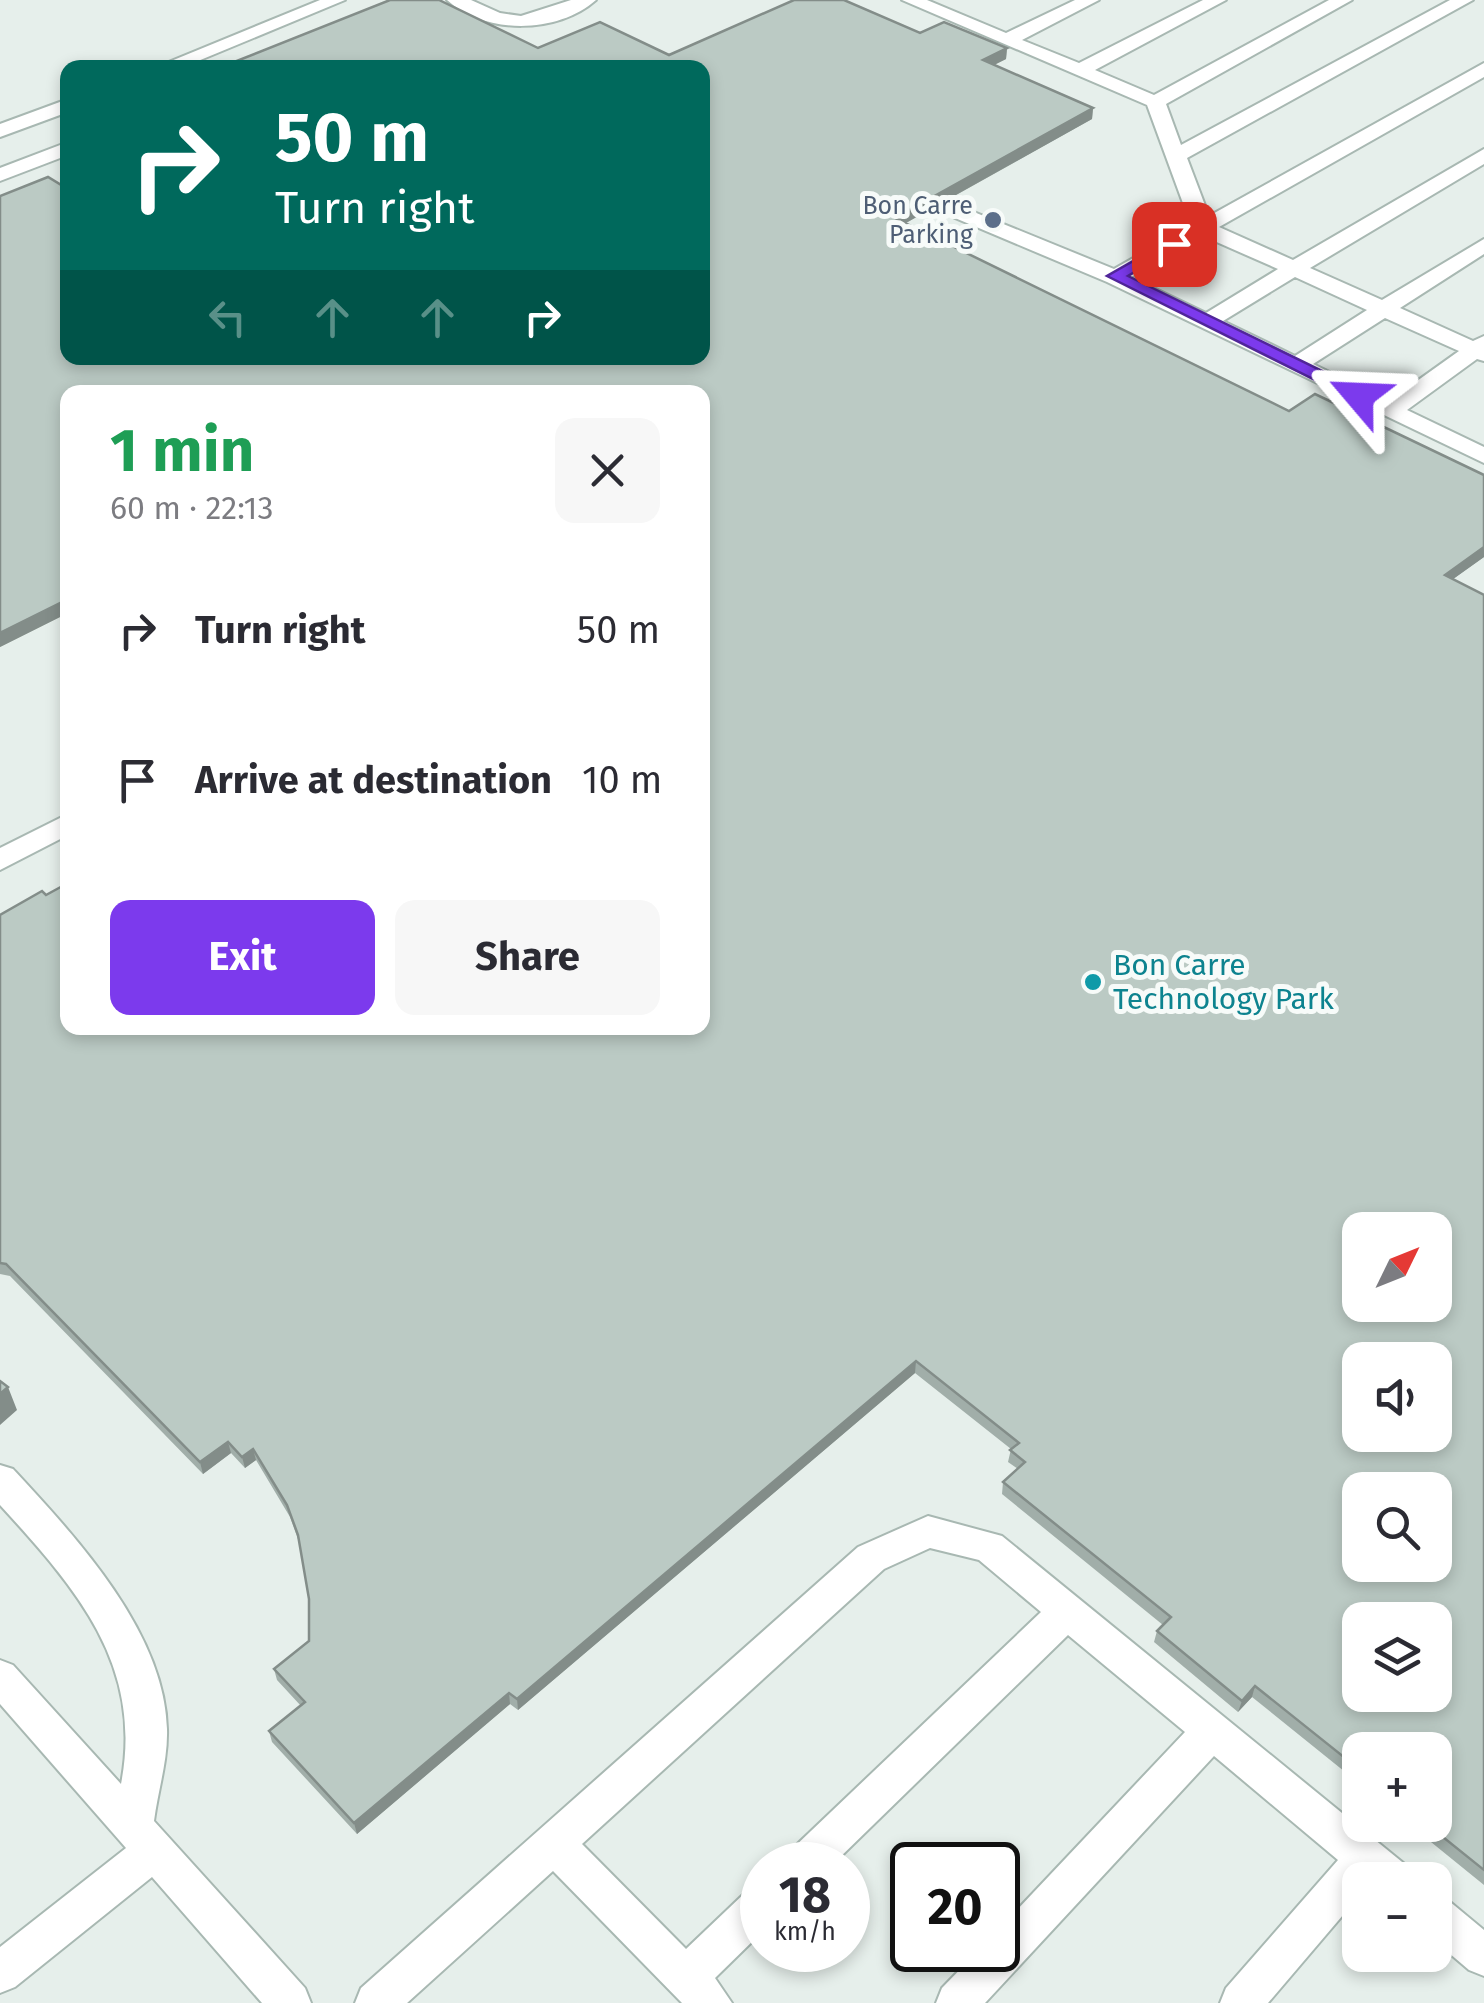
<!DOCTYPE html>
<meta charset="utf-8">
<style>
body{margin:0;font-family:"Fira Sans",sans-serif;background:#f7f7f7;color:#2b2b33;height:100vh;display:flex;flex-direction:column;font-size:38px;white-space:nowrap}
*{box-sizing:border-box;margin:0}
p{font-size:32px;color:#7c7c81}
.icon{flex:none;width:55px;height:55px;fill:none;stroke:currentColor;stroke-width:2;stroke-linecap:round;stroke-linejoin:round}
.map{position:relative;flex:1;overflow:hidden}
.drawer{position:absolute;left:60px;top:385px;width:650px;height:650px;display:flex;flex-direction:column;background:#fff;border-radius:20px;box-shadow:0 5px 15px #0003}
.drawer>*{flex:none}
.top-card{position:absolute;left:60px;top:60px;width:650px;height:305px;border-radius:20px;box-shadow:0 5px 15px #0003;background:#00695c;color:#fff;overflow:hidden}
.needle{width:65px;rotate:47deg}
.controls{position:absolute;left:1342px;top:1212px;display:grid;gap:20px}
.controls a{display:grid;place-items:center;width:110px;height:110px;border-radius:20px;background:#fff;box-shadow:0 5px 15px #0003;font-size:50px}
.speed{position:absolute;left:740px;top:1842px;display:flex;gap:20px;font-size:50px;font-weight:700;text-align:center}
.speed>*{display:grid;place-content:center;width:130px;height:130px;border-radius:50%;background:#fff;box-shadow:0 5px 15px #0003;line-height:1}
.speed small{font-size:25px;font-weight:400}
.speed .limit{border:5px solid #111;border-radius:15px;background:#fff;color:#111}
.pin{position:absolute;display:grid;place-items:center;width:85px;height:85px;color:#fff;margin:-42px;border-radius:20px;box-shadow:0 5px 15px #0006}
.me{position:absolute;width:110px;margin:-55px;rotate:296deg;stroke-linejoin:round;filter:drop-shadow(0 0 8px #0008)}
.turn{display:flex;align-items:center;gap:35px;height:210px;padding:0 50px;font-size:45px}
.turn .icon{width:130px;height:130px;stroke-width:2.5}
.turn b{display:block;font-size:70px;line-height:85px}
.lanes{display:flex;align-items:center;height:95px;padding:0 50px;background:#0003;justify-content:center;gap:50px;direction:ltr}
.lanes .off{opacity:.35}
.round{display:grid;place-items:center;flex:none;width:105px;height:105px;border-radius:20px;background:#f7f7f7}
.head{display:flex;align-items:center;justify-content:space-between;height:170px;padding:0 50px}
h1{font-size:60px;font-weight:700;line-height:75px;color:#1e9e55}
.cta{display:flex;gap:20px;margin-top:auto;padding:20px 50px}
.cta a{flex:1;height:115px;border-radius:20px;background:#7c3aed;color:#fff;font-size:40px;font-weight:700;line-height:115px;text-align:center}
.cta a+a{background:#f7f7f7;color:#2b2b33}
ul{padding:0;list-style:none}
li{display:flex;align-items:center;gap:30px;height:150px;padding:0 50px}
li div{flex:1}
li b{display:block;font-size:38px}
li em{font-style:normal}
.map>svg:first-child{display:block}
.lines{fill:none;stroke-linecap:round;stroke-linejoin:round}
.minor-casing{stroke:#a8b8b2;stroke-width:4}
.minor{fill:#fff;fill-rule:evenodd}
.wall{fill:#a1aea9}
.shaded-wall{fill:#838d89}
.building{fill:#bbcac4;stroke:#838d89;stroke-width:2.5;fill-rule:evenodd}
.route{fill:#7c3aed;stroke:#51269a;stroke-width:2.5}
.service-dot{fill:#5c6f8a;stroke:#f7fbf9;stroke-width:4}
.culture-dot{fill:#0f9aa8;stroke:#f7fbf9;stroke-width:4}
.labels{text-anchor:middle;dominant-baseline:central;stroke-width:10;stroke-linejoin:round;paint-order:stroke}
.far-service-label{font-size:25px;fill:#4e5e75;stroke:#f7fbf9;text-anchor:end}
.culture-label{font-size:30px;fill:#0d838f;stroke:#f7fbf9;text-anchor:start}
</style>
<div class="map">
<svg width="1484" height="2003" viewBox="0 0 1484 2003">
<rect width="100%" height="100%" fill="#e6efeb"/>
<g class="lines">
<defs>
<path id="minor" d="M320 0H345L181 68H154Z
M447 0H471L500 13 521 16 571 0H596C558 34 485 35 447 0Z
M902 0H927L1006 33 1075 0H1099L1022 40 1079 63 1203 0H1226L1095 70 1154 95 1329 0H1352L1166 104 1181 145 1450 0H1473L1187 158 1209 216 1484 63V77L1219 227 1293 260 1484 149V164L1310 268 1382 300 1484 239V254L1400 308 1473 341 1484 336V361L1477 359 1407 410 1484 447V463L1107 282 955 218 952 214 955 210H969L1114 269 1191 225 1147 105ZM1203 236 1278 269 1206 313 1131 277ZM1295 277 1367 310 1295 356 1223 321ZM1385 318 1459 351 1389 401 1313 364Z
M68 99V112L0 137V124Z
M68 142V155L0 181V168Z
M68 814V835L0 870V848Z
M0 1465 13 1469C75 1536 165 1632 167 1729 168 1760 158 1790 154 1821L305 1988 311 2003H262L152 1877 15 1987 0 1993V1947L126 1848 0 1704V1660L13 1665 121 1784C144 1665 76 1588 0 1505Z
M928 1516 1002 1536 1407 1866 1413 1880H1360V1895L1268 2003H1220L1226 1988 1338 1860 1214 1756 985 2003H936L942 1988 979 1950H998V1930L1185 1732 1068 1635 832 1865H784L790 1851 1041 1612 979 1560 930 1548 884 1569 582 1844 686 1949 748 1890 762 1884V1932L715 1978 732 2003H682L553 1871 407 2003H355L361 1988 858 1547Z
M1435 1895 1449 1901 1484 1930V1976L1469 1970 1435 1941Z"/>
</defs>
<!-- minor casing -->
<use href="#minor" class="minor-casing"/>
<!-- minor -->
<use href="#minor" class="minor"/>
</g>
<!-- wall -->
<path class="wall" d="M920 33 1007 48 1006 59 994 65 1093 108 1092 119 906 223 1289 411 1484 475V557L1453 579 1484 595V1885L1410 1825H1435L1360 1750V1784L1252 1697 1238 1712 1154 1642 1157 1631 1163 1625 1002 1494 1003 1482 1018 1469 1008 1462 1011 1449 915 1373 518 1710 510 1704 357 1834 272 1742 269 1731 301 1706 277 1680 274 1669 309 1641V1599L299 1542 290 1517 256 1460 245 1468 231 1453 203 1474 10 1276 0 1274V915L46 895 702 1028V392H68V613L0 647 63 186 538 48 669 55Z"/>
<!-- shaded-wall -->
<path class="shaded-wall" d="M1007 48 1006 59 982 71 983 60Z
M1093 108 1092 119 895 229V218Z
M1484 547V557L1442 587 1445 575Z
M68 599V613L0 647V633Z
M916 1361 915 1373 518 1710 517 1699Z
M8 1387 17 1410 0 1425V1394Z
M228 1442 231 1453 203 1474 200 1462Z
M253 1449 256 1460 245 1468 242 1457Z
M1255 1686 1252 1697 1238 1712 1242 1701Z
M509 1693 510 1704 357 1834 354 1823Z"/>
<!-- building -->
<path class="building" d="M390 0H439L538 48 600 22 669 55 794 0H844L920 33 944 22 1007 48 983 60 1093 108 895 218 1289 411 1315 394 1484 475V547L1445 575 1484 595V1870L1428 1825H1435V1750H1360V1770L1255 1686 1242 1701 1157 1631 1171 1617 1003 1482 1025 1462 1010 1450 1019 1443 916 1361 517 1699 509 1693 354 1823 269 1731 305 1702 274 1669 309 1641V1599L298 1535 287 1505 253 1449 242 1457 228 1442 200 1462 6 1264 0 1263V915L42 891 46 895 68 883V1028H702V392H68V599L0 633V196L48 177 63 186 68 184V358H702V68H219ZM1360 1230H1435V1305H1360ZM1360 1360H1435V1435H1360ZM1360 1490H1435V1565H1360ZM1360 1620H1435V1695H1360Z
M0 1381 8 1387 0 1394Z"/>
<!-- route -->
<path class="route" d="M1168 241 1182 244 1128 276 1365 392V399H1353L1107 276Z"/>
<!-- markers -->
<circle class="service-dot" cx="993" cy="220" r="10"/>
<circle class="culture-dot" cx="1093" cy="982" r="10"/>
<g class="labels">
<!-- far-service labels -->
<g class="far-service-label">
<text x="973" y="206">Bon Carre<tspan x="973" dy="29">Parking</tspan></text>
</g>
<!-- culture labels -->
<g class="culture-label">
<text x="1113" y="965">Bon Carre<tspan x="1113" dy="34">Technology Park</tspan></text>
</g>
</g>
</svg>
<div class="controls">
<a><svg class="needle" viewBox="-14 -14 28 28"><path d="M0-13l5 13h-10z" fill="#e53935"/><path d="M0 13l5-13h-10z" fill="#7c7c81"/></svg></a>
<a><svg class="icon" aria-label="sound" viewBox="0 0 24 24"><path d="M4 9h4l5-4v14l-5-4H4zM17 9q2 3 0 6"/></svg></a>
<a><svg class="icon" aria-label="search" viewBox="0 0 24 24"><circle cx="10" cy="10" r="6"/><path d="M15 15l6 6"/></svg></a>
<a><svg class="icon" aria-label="layers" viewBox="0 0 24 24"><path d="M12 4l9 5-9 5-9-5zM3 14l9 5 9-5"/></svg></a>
<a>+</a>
<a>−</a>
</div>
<div class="speed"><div>18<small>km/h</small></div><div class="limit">20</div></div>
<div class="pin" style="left:1174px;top:244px;background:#d93025"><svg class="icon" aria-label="arrive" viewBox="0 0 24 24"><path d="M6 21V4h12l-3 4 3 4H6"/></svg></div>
<svg class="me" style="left:1359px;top:396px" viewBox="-20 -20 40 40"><path d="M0-17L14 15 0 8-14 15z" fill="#7c3aed" stroke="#fff" stroke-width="4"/></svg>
<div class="top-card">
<div class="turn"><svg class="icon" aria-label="right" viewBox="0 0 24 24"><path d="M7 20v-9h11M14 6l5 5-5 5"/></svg><div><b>50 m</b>Turn right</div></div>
<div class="lanes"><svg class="icon off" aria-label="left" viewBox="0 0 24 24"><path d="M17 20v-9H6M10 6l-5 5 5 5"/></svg><svg class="icon off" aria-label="ahead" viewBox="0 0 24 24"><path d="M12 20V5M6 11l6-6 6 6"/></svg><svg class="icon off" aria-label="ahead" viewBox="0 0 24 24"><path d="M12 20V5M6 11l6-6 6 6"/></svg><svg class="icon" aria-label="right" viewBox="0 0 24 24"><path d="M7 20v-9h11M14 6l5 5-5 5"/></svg></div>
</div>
<section class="drawer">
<div class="head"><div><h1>1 min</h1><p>60 m · 22:13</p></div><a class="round"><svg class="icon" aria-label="close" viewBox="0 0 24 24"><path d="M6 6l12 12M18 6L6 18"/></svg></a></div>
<ul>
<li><svg class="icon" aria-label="right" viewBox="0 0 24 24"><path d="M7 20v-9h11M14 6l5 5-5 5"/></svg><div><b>Turn right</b></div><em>50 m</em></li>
<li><svg class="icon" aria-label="arrive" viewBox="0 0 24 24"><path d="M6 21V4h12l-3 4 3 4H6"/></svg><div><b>Arrive at destination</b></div><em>10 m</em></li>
</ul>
<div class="cta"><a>Exit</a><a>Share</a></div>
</section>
</div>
